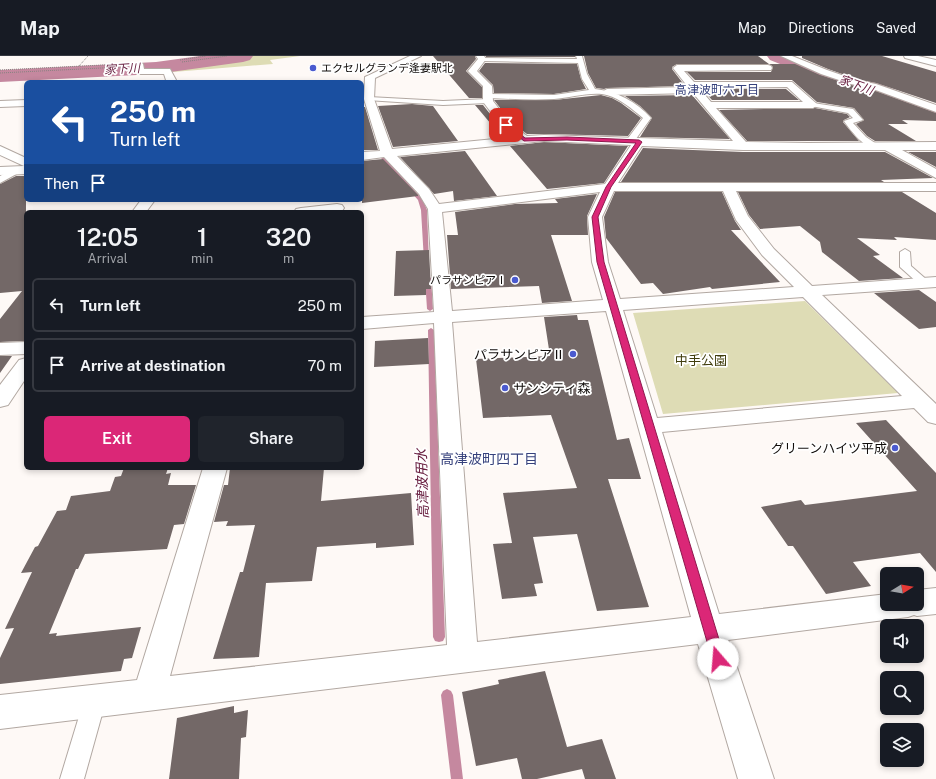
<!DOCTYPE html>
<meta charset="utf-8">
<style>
body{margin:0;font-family:"Public Sans","Noto Sans JP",sans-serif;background:#20242c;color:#f1f3f6;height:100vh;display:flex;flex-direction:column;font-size:15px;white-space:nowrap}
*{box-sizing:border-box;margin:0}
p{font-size:13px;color:#9ea1a6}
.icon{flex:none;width:22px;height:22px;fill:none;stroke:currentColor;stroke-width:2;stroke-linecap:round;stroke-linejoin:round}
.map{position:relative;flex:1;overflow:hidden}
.sheet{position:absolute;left:24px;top:154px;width:340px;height:260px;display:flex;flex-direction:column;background:#171b24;border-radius:6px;box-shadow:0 2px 6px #0003}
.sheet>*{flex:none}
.top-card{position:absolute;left:24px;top:24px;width:340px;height:122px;border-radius:6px;box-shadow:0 2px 6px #0003;background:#1a4fa0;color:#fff;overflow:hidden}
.needle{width:26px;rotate:79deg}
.buttons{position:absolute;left:880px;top:511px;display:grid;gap:8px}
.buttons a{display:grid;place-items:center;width:44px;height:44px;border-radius:6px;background:#171b24;box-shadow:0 2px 6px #0003;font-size:20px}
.pin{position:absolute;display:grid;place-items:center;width:34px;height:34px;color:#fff;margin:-17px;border-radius:8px;box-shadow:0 2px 6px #0006}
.me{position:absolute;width:44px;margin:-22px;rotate:342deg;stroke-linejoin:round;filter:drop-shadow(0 0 3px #0008)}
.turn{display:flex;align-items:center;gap:14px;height:84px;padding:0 20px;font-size:18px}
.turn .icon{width:52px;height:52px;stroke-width:2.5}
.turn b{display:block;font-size:28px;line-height:34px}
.then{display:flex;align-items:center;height:38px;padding:0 20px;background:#0003;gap:8px;font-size:15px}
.eta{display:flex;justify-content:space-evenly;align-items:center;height:68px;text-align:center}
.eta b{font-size:24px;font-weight:600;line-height:28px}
.primary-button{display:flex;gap:8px;margin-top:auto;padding:8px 20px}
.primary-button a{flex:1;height:46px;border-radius:6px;background:#db2777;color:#fff;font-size:16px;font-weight:600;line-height:46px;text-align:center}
.primary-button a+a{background:#20242c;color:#f1f3f6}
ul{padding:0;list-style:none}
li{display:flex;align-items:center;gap:12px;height:54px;margin:0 8px 6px;padding:0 12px;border:2px solid #363941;border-radius:6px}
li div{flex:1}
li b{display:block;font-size:15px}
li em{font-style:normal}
header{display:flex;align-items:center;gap:24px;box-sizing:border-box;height:56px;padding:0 20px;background:#171b24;border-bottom:1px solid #363941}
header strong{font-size:19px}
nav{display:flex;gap:22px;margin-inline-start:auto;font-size:14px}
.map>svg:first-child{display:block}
.green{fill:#dedcb5}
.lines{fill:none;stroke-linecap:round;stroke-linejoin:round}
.stream{fill:#c5889f;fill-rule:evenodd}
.river{fill:#c5889f;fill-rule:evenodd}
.building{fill:#736867}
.lane-casing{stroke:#b2a8a2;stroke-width:2}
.street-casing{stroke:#b2a8a2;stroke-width:2}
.path{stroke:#878380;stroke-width:1;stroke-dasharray:1 1;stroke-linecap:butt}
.lane{fill:#fff;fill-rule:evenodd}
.street{fill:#fff;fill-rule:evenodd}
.route{fill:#db2777;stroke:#8e194d}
.poi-dot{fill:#4a5acf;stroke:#fff;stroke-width:1.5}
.labels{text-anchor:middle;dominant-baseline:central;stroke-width:3.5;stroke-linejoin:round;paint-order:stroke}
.far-poi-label{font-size:11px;fill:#110d0b;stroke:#fff;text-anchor:start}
.far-water-label{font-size:12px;font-style:italic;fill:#6a2142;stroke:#fff}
.far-neighbourhood-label{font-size:12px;fill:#36417c;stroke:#fff}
.poi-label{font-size:13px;fill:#110d0b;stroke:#fff;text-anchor:end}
.park-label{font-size:13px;fill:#403d0d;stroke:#fff}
.neighbourhood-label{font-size:14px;fill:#36417c;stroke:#fff}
.water-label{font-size:14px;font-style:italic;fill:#6a2142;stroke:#fff}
</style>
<header>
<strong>Map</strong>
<nav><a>Map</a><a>Directions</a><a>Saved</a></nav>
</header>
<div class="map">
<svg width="936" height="723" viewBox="0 0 936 723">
<rect width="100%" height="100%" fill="#fef9f6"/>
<!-- green -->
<path class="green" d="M249 0H300L270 4 273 8 173 16 170 14 144 13 194 8Z
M805 245 898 337 663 358 633 257Z"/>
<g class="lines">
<!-- stream -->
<path class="stream" d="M381 100H385L423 144 427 154 429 206 424 205 421 154 418 144 381 102Z
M428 220 431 222 433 253 430 255 427 253 425 222Z
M431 272 434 274 445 581 443 585 439 586 435 585 433 581 428 274Z
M447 633 451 635 453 639 463 723H451L441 639 443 635Z"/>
<!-- river -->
<path class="river" d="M200 0H253L250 4 243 6 156 18 0 26V14L156 6Z
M767 0H794L834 16 880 28 936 50V65L864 38 820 24 770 4Z"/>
</g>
<!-- building -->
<path class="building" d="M433 0H475L476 3 466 15 482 31V42H469Z
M486 0H575V1H486Z
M584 0H758L769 8H677L672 11V13L685 30 607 32 604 33 596 32 588 17Z
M802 0H882L936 16V47L876 27 856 23 828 13 802 2Z
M485 7 577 8 581 23 586 33 554 38 494 37 493 29 479 15Z
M769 8H795L820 19 851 29 870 33 936 57V65L902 64 908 68H888L916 85H875L867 80 856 68 864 64 854 52 817 46 792 24H695L687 16H771L773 11Z
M702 33H786L799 44H712Z
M601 39 612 42 621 47 641 62 628 80 544 78H527L511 66 494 44H554Z
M692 39 730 83 640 81 652 62 640 50 625 40Z
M412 48 433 50 458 85 393 91 378 50Z
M475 49H483L501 72 510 80 502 81Z
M362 51H365L378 94H362Z
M815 52 847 58 850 61 844 64 843 66 859 85H747L719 54Z
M544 86 628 90 604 127 547 133 510 90Z
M643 92 743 96H885L933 122 881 124 884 126H621Z
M465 95 497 140 454 145 453 135 434 138 400 101Z
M908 96H936V111Z
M383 103 418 139V140L362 147V105Z
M16 120H26V282L24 285 0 286V263L22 235 0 237V128Z
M615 136H722L735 165 741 174H731L780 226 712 233 710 231 663 238 653 227 641 228 606 182 604 161Z
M738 136H902L936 157V184L894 181 897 184 857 182 880 199 873 200 903 222 859 225 822 196 820 186 800 170 760 173 749 159Z
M597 138 587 160 588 179H551L572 245 542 247 539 230 451 233 447 179H458L455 156 515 148 558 147 555 143Z
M429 194 431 233H426V239L394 240 396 195Z
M919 234 936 246V271L919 273 874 237Z
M577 259 578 264H588L617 384 629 382 641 423H608L649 551 597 555 577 478 533 481 543 527 534 528 537 540 502 543 493 488 512 487 503 437 577 432 551 359 483 362 476 303 550 300 544 261Z
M428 282 429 308 374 311 375 285Z
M0 300H12L0 317Z
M886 364 936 417V516L920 497 853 506 871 530 826 538 793 490H788L761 451 801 444 805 449 917 435 856 367Z
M124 412H168L166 418 171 417 168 429H196L184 468 174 469 167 493 85 498 78 513H76L49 578 57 577 56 580 141 571 132 602 124 603 121 615 0 628V602L14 572 5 573 32 516 21 517 35 491 38 490 57 455 66 454 71 440 110 435 115 421 121 420Z
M230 412H324L321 445 411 437 414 489 376 492V487L317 491 312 525 266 527 259 601 213 603 240 516H243L255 469 226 470 228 465 214 466 224 429H228Z
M545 615 567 691 602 683 616 723H585L582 713 537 723H522L517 702 476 710 462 636 499 628 498 624Z
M234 650V657L248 654 246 681 241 682 239 723H169L177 662Z"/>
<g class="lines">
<defs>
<path id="lane" d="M576 0H582L587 18 595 33C616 35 637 46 651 62L633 87H630L626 85 643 62C632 53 621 43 607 39 592 35 570 42 554 43 533 44 511 43 489 42L486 40 489 38 554 39 589 34 582 23 578 7 482 5 479 3 480 2 577 3Z
M369 41 443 45 488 43 491 45 488 47 443 49 367 44V42Z
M813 47 853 53 863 64 853 67 866 81 881 91 880 93C866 95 851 75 844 65L853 62 848 57 811 50 810 49Z
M17 111 20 112 21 114 20 116 0 127V120Z
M905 193 910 196 911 210 927 224 929 226 927 228H919L900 211V196Z
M95 633 103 636 106 644 84 723H60L84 644 87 636Z"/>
<path id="street" d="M410 0H421L375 22 374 43 392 93 514 81 502 71 484 47 483 45V30L468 15 478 3 476 0H484L486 3 477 15 492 30 493 45 510 67 527 80 544 79 733 85 693 37 607 39 602 36 607 33 688 31 673 12 677 9H768L771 10 772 12 771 14 684 15 694 26H792L818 49 813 52H716L746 86 808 87 936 86V94H902L936 113V122L885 94H743L642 90 618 127H936V135H736L748 160 774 193 812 230 936 221V231L822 239 936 348V368L928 366 914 352 662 376 719 558 887 538V548H917V534L936 532V558L917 560 914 559 908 561 728 584 774 723H738L698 588 0 673V639L137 624 203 412H227L170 620 447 589 434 267 362 273V261L434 256 428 153 419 138 384 101 362 104V96L380 95 364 43 365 21ZM787 31 803 46H711L699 32ZM544 85 631 89 605 128 439 148 429 133 397 100ZM614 135H723L736 164 762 199 794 231 620 243 608 206 602 161ZM600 136 588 161 592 206 603 244 452 255 442 156ZM803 241 902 340 657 362 623 254ZM606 255 691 561 477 586 452 266Z
M781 0H792L827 14 856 24 876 28 936 49V56L870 32 851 28 821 18Z
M904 0H918L936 4V10L905 2Z
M140 7 143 8 144 13H170L176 24 174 26H164L166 24 164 18H137L136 10Z
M26 44V50L0 51V45Z
M0 90 26 102V118L0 119V111L24 110 0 99Z
M141 144H155L146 156H132Z
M337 148 342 149 344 152 342 155 294 156 296 153 301 152Z
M26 286V298L0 299V287Z
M26 302V322L8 349 0 351V329L19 304Z"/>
</defs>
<!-- lane casing -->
<use href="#lane" class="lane-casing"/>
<!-- street casing -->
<use href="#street" class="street-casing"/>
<!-- path -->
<path class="path" d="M180 4 206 0
M182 6 227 0
M79 10 88 0
M0 14 123 8
M0 17 122 11"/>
<!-- lane -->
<use href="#lane" class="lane"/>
<!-- street -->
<use href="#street" class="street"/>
</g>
<!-- route -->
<path class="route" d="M505 68H508L525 82 567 81 639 84 642 86 611 131 598 161 604 206 725 603 723 607 718 609 714 607 712 603 597 206 592 161 606 131 636 87 567 84 524 85 505 70Z"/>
<!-- markers -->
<g class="poi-dot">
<circle cx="313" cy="12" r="4"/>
<circle cx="515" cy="224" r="4"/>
<circle cx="573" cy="298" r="4"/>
<circle cx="505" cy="332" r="4"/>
<circle cx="895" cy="392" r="4"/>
</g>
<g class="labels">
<!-- far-poi labels -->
<g class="far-poi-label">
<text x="321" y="12">エクセルグランデ逢妻駅北</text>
<text x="507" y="224" text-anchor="end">パラサンピアⅠ</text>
</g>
<!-- far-water labels -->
<g class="far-water-label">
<text transform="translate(122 13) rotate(-3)">家下川</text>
<text transform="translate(856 29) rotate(20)">家下川</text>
</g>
<!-- far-neighbourhood labels -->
<g class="far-neighbourhood-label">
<text x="717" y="34">高津波町六丁目</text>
</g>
<!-- poi labels -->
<g class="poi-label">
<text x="565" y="298">パラサンピアⅡ</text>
<text x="513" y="332" text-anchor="start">サンシティ森</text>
<text x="887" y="392">グリーンハイツ平成</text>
</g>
<!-- park labels -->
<g class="park-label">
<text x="701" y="304">中手公園</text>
</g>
<!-- neighbourhood labels -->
<g class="neighbourhood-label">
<text x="489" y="403">高津波町四丁目</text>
</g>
<!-- water labels -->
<g class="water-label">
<text transform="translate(422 428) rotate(-92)">高津波用水</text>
</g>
</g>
</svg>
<div class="buttons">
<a><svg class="needle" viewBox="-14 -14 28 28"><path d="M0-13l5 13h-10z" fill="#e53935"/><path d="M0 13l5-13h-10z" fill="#9ea1a6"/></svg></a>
<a><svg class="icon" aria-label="sound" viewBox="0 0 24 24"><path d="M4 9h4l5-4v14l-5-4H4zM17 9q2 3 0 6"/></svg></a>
<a><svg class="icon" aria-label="search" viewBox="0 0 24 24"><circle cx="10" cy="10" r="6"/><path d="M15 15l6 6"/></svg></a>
<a><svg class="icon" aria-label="layers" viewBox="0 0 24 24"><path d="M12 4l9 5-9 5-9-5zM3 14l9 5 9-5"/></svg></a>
</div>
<div class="pin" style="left:506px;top:69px;background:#d93025"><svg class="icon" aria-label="arrive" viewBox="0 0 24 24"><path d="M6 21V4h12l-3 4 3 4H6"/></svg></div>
<svg class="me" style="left:718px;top:603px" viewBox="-20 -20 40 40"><circle r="19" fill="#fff"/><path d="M0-13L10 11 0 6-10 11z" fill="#db2777"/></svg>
<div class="top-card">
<div class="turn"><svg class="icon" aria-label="left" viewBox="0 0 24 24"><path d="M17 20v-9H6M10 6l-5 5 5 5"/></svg><div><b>250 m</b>Turn left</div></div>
<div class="then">Then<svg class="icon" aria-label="arrive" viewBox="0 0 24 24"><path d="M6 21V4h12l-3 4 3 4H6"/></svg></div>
</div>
<section class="sheet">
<div class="eta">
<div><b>12:05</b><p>Arrival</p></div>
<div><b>1</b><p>min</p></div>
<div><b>320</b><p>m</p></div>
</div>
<ul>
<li><svg class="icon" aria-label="left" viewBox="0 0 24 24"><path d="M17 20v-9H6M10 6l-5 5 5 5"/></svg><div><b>Turn left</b></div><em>250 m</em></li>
<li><svg class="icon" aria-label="arrive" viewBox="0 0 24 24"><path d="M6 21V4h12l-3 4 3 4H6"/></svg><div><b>Arrive at destination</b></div><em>70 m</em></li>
</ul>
<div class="primary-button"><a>Exit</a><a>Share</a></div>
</section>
</div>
